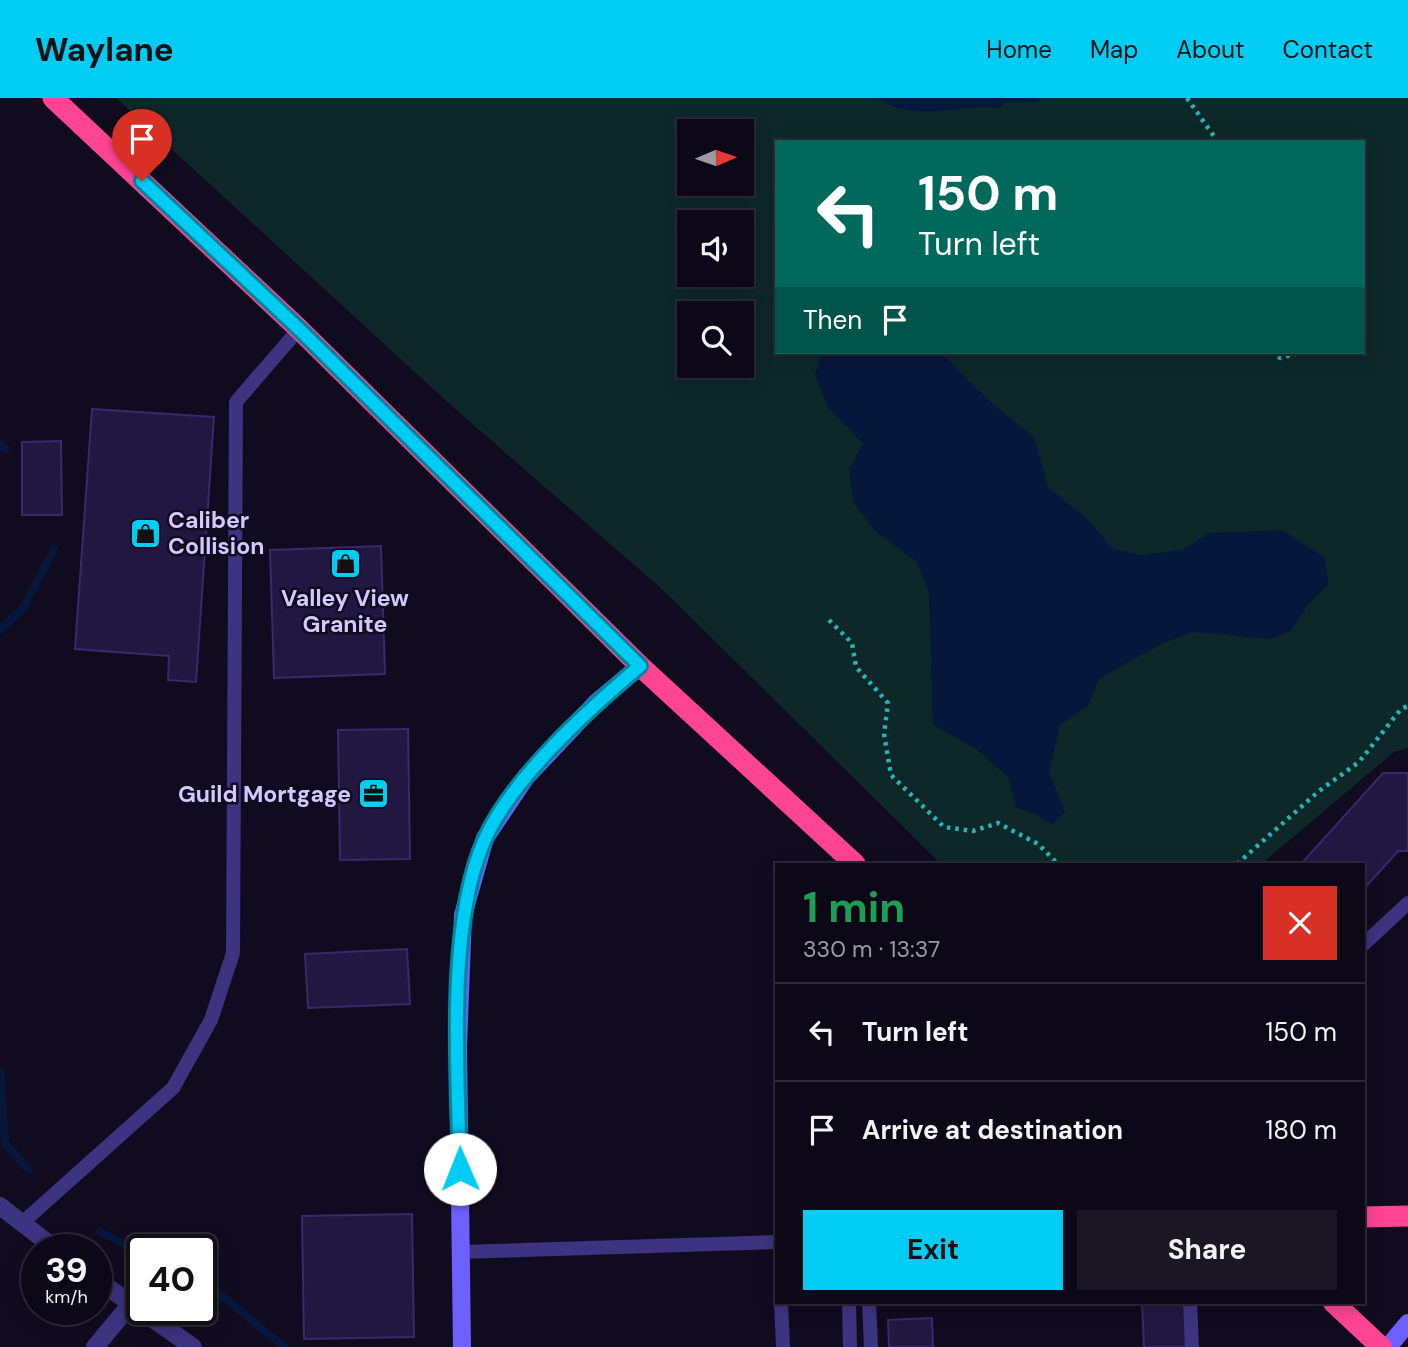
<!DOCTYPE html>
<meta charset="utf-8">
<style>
body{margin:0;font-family:"DM Sans",sans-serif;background:#1a1624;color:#f1f3f6;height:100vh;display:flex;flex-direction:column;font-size:26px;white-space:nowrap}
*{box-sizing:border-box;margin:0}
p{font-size:23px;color:#9a9aa1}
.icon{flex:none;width:38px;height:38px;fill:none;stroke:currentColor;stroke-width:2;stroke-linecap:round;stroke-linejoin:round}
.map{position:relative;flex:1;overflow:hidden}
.panel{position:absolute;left:775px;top:765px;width:590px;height:441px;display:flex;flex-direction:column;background:#0c0817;border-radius:0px;box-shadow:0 4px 18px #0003,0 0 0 2px #2c2936}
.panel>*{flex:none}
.banner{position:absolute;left:775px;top:42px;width:590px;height:214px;border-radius:0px;box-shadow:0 4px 18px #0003,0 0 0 2px #2c2936;background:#00695c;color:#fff;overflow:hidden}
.needle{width:46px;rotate:88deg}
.fabs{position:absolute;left:677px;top:21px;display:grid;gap:14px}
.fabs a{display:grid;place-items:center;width:77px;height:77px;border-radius:0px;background:#0c0817;box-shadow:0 4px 18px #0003,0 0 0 2px #2c2936;font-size:35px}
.speed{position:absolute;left:21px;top:1136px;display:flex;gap:14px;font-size:35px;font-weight:700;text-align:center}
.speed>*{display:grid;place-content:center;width:91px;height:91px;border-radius:50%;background:#0c0817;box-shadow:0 4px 18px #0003,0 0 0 2px #2c2936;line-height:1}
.speed small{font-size:18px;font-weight:400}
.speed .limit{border:4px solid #111;border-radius:10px;background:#fff;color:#111}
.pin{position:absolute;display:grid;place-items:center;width:60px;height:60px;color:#fff;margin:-72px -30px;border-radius:50% 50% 50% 0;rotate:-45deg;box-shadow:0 0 7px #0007}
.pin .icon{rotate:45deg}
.me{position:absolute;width:77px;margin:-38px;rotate:359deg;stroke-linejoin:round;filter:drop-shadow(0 0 5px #0008)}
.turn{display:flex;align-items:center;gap:24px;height:147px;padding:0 28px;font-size:32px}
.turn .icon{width:91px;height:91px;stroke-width:2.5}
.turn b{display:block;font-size:49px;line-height:60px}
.then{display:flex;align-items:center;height:66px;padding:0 28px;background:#0003;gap:14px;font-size:26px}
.round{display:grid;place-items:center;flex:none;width:74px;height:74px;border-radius:0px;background:#1a1624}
.summary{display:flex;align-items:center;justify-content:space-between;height:119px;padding:0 28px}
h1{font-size:42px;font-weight:700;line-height:52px;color:#1e9e55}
.action{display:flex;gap:14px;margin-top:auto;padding:14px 28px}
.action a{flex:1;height:80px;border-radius:0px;background:#00ccf4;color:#111;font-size:28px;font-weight:700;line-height:80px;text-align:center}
.action a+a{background:#1a1624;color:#f1f3f6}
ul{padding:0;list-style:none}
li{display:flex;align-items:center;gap:21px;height:98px;padding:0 28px;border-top:2px solid #2c2936}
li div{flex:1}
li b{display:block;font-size:26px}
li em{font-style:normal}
header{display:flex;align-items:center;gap:42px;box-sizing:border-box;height:98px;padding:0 35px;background:#00ccf4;color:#111}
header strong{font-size:33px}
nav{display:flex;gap:38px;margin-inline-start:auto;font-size:24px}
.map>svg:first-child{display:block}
.green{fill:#0e2829;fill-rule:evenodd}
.water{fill:#07173c}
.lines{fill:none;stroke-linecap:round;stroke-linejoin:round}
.stream{stroke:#07173c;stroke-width:8}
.building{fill:#221741;stroke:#3a276e;stroke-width:2}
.path{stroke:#28b4b4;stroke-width:4.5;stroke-dasharray:3.5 5;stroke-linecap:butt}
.lane{stroke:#3c3480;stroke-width:14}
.street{stroke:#3c3480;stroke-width:18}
.secondary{stroke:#6e60ff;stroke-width:18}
.highway{stroke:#ff4492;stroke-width:21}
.route-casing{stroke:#00859f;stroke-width:18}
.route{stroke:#00ccf4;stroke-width:12}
.labels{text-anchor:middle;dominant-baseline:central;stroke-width:5;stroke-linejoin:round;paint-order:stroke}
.poi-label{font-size:23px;font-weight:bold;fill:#d3c9ff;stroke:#100b1f;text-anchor:start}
</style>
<header>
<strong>Waylane</strong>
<nav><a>Home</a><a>Map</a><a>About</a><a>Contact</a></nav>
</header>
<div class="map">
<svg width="1408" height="1249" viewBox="0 0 1408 1249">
<rect width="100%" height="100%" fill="#100b1f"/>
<!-- green -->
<path class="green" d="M116 0H1408V650L1394 654 1261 766H941L663 492 454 310ZM690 33H742V86H690ZM777 44H1363V254H777ZM690 124H742V177H690ZM690 215H742V268H690Z"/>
<!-- water -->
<path class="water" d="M878 0H1040L1038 4 1004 5 1001 10C969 5 934 19 903 11 894 10 885 4 878 0Z
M823 254H940L994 307 1034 339 1048 389 1086 420 1113 451 1143 457 1182 452 1209 435 1282 432 1324 459 1329 486 1308 507 1291 533 1270 541 1193 534 1161 546 1099 581 1088 608 1060 627 1049 673 1065 714 1052 727 1034 715 1016 710 1009 680 976 651 933 627 929 496 917 464 876 434 853 404 849 371 863 346 828 310 815 277Z"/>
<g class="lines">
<!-- stream -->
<path class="stream" d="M0 346 6 351
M0 532 23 510 54 451
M0 973 5 1045 29 1072
M100 1134 142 1155
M201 1186 216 1193 284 1249"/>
</g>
<!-- building -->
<path class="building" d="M92 311 214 319 196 584 168 582 169 558 75 551Z
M61 343 62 417H22V344Z
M381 448 385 576 274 580 270 452Z
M408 631 410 761 340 762 338 632Z
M1383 675H1408V753H1398L1363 792V766H1301Z
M407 851 410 906 308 910 305 856Z
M412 1116 414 1239 304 1241 302 1118Z
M1142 1204H1185L1187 1249H1144Z
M932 1220 933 1249H889L888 1222Z"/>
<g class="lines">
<!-- path -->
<path class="path" d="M1187 0 1218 44
M1271 254 1280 260 1303 254
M829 522 852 545 856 569 888 605 884 636 891 677 944 729 973 733 998 725 1038 746 1058 766
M1237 766 1319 693 1359 664 1401 611 1408 608"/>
<!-- lane -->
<path class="lane" d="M1363 847 1408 805
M22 1125 173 990 211 922 233 855 236 304 299 231
M461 1154 777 1144
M781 1204 783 1249
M849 1204 850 1249
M869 1204 871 1249
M1190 1204 1192 1249"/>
<!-- street -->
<path class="street" d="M0 1108 57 1152
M96 1181 193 1249
M95 1249 130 1207"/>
<!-- secondary -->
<path class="secondary" d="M462 1249 458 948 463 817 485 740 526 679 596 605 640 568
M1388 1249 1408 1225"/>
<!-- highway -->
<path class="highway" d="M53 0 299 231 640 568 855 766
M1363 1119 1408 1118
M1333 1204 1381 1249"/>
</g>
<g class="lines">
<defs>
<path id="route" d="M142 83 299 231 640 568C589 611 513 679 485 741 446 827 458 976 460 1071"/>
</defs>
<!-- route casing -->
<use href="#route" class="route-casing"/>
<!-- route -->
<use href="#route" class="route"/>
</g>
<!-- icons -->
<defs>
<symbol id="shop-square" viewBox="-11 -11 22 22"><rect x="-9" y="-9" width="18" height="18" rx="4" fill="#00ccf4" stroke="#100b1f"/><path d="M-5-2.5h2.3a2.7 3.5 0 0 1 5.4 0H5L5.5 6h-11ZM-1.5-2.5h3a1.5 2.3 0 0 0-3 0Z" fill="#111"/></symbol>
<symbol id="office-square" viewBox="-11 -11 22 22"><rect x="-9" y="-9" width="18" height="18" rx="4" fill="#00ccf4" stroke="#100b1f"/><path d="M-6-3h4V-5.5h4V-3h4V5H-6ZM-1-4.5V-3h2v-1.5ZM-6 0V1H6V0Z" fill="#111"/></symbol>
</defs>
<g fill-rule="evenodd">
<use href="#shop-square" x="128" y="418" width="35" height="35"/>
<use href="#shop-square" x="328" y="448" width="35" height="35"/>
<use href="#office-square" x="356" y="678" width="35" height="35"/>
</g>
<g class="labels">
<!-- poi labels -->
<g class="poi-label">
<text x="168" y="422">Caliber<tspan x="168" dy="26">Collision</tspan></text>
<text x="345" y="500" text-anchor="middle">Valley View<tspan x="345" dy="26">Granite</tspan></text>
<text x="351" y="696" text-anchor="end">Guild Mortgage</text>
</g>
</g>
</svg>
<div class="fabs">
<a><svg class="needle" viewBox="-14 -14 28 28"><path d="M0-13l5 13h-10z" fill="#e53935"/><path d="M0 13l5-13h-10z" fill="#9a9aa1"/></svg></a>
<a><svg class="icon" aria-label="sound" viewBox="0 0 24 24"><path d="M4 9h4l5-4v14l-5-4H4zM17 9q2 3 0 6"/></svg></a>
<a><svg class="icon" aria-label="search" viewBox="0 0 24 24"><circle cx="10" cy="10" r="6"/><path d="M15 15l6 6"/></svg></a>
</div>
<div class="speed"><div>39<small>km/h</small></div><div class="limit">40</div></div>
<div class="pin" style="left:142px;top:83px;background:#d93025"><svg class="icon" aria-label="arrive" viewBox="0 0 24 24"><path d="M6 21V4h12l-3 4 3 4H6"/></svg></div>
<svg class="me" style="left:460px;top:1071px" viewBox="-20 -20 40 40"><circle r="19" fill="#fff"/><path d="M0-13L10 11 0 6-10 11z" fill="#00ccf4"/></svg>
<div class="banner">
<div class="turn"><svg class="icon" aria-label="left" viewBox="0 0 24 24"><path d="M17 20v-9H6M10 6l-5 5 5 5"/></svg><div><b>150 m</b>Turn left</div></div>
<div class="then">Then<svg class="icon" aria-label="arrive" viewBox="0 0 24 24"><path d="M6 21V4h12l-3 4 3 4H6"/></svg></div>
</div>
<section class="panel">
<div class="summary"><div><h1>1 min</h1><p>330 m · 13:37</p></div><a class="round" style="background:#d93025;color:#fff"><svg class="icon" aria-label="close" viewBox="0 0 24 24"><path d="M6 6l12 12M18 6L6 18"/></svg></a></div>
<ul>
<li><svg class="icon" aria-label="left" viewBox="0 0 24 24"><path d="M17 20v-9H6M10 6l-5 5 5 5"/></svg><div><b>Turn left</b></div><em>150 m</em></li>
<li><svg class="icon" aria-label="arrive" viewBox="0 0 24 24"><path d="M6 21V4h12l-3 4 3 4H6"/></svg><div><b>Arrive at destination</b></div><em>180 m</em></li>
</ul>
<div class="action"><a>Exit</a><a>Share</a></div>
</section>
</div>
